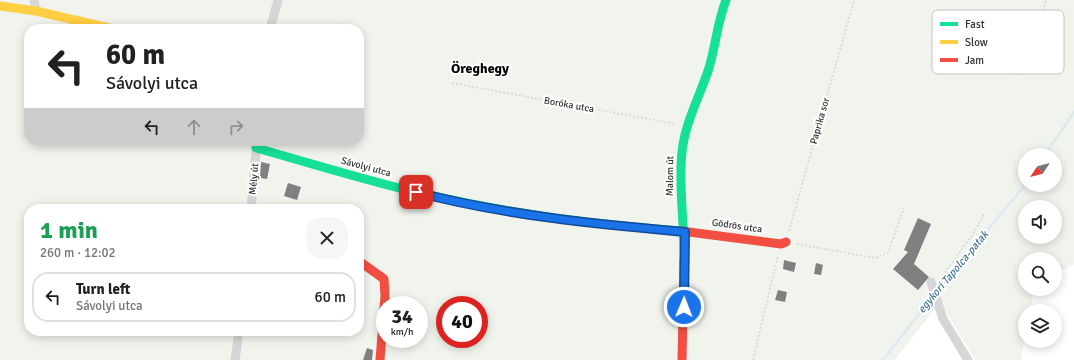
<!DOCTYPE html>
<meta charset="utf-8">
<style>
body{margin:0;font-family:Signika,sans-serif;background:#f6f6f6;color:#202124;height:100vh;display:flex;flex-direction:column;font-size:15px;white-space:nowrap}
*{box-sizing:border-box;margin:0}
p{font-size:13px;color:#757577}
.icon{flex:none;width:22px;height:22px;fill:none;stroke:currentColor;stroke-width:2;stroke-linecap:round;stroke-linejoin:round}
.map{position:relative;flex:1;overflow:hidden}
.sheet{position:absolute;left:24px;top:204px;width:340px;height:132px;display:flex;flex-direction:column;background:#fff;border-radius:16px;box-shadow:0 2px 10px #0003}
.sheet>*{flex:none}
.banner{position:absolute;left:24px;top:24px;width:340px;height:122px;border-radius:16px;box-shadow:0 2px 10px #0003;background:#fff;color:#202124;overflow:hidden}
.needle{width:26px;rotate:235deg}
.buttons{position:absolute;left:1018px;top:148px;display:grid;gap:8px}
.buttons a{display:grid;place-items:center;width:44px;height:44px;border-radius:50%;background:#fff;box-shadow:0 2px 10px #0003;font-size:20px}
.speed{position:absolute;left:376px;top:296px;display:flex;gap:8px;font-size:20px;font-weight:700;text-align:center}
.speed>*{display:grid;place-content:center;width:52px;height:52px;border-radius:50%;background:#fff;box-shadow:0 2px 10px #0003;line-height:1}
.speed small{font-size:10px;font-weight:400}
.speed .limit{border:6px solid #d22;background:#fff;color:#111}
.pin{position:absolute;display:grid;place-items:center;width:34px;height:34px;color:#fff;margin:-17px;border-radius:8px;box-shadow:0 2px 6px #0006}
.me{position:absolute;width:44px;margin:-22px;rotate:1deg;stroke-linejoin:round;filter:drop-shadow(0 0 3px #0008)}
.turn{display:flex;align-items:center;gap:14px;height:84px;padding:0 16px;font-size:18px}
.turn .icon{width:52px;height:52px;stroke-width:2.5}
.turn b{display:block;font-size:28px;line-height:34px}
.lanes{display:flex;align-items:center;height:38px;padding:0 16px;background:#0003;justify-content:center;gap:20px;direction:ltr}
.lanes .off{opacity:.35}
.round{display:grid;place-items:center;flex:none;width:42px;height:42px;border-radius:16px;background:#f6f6f6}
.headline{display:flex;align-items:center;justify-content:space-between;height:68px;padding:0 16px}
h1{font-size:24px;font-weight:700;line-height:30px;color:#1e9e55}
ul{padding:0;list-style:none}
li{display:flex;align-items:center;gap:12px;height:50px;margin:0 8px 6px;padding:0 8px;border:2px solid #e0e0e0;border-radius:16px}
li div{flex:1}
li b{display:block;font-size:15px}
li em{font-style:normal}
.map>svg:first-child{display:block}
.green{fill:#f1f4ed;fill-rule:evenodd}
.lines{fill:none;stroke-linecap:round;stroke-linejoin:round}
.stream{stroke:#ddeaf2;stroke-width:2.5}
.building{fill:#808080}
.path{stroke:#d5d5d5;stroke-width:1.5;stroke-dasharray:2 2;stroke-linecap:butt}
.street{stroke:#d6d6d6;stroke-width:9}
.fast{stroke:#16e098;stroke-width:9}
.slow{stroke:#ffcf43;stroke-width:9}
.jam{stroke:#f24e42;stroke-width:9}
.route-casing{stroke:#114b97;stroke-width:10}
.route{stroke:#1a73e8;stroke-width:7}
.labels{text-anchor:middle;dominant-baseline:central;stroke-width:4;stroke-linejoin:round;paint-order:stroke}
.street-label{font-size:10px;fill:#323232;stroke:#fff}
.water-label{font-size:11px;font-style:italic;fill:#417494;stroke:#fff}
.district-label{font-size:14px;font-weight:bold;fill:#000;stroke:#fff}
.key{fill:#fff;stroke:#c2c2c2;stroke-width:1}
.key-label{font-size:11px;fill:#323232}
</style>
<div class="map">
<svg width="1074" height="360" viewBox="0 0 1074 360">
<rect width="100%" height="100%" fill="#fff"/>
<!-- green -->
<path class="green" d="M0 0H1074V265L1055 273V259H1025V289H1034L1030 311H1025V337L1021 360H975L940 302 895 360H0ZM29 29H359V141H29ZM1025 155H1055V185H1025ZM1025 207H1055V237H1025ZM29 209H359V331H29ZM385 305H419V339H385ZM445 305H479V339H445Z"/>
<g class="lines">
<!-- stream -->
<path class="stream" d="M1045 155 1074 112
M936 292 1025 185
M883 360 933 296"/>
</g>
<!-- building -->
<path class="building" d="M261 162 270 164 267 179 260 178Z
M288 183 301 187 297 200 284 196Z
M918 218 931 224 914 264 929 277 918 290 893 269 908 252 904 250Z
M784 260 796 263 794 272 783 269Z
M816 263 823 265 821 275 814 274Z
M778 290 787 292 785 302 775 300Z
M367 348 373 350 372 360H363Z"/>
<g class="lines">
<!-- path -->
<path class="path" d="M953 51 1020 75 1027 62 1046 0
M452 83 676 124
M789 231 854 0
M797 244 875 258 888 253 905 205
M940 279 973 234 984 214
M753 360 778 255"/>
<!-- street -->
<path class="street" d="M34 0 36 11
M270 29 278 0
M251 209 257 141
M931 282 943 319 968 360
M235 360 239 331"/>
<!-- fast -->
<path class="fast" d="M256 148C314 164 373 183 432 196 513 214 598 225 681 231
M684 261C685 224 678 189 682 152 685 122 700 96 709 68 716 44 717 24 726 0"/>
<!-- slow -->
<path class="slow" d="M0 6 36 11 113 29"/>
<!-- jam -->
<path class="jam" d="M681 231 781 244 786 242
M359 261 384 279 385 296 380 360
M682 360 684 261"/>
</g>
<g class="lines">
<defs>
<path id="route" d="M416 192C503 215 595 224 685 232L684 307"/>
</defs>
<!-- route casing -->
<use href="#route" class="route-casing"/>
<!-- route -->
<use href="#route" class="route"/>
</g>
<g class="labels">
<!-- street labels -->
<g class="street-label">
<text transform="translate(569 105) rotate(10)">Boróka utca</text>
<text transform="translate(820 121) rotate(-74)">Paprika sor</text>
<text transform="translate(366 167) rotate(15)">Sávolyi utca</text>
<text transform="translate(670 176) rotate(-89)">Malom út</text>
<text transform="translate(254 179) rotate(-85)">Mély út</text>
<text transform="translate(737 226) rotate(8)">Gödrös utca</text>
</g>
<!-- water labels -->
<g class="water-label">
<text transform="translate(953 272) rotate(-50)">egykori Tapolca-patak</text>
</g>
<!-- district labels -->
<g class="district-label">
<text x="480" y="68">Öreghegy</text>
</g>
</g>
<!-- legend -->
<rect x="932" y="10" width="132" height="64" rx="6" class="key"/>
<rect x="940" y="22" width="18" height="4" fill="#16e098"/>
<rect x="940" y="40" width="18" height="4" fill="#ffcf43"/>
<rect x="940" y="58" width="18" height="4" fill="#f24e42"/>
<g class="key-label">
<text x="965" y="28">Fast</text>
<text x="965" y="46">Slow</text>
<text x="965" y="64">Jam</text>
</g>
</svg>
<div class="buttons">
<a><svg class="needle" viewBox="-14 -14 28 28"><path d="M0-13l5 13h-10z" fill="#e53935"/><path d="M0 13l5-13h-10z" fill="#757577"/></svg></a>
<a><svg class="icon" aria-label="sound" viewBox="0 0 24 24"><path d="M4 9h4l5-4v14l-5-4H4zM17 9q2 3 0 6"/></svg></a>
<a><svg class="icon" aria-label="search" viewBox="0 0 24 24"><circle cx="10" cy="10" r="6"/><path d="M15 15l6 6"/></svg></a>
<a><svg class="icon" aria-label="layers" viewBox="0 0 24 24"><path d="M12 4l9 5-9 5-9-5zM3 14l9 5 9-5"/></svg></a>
</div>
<div class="speed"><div>34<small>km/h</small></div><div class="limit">40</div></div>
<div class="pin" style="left:416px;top:192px;background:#d93025"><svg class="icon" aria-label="arrive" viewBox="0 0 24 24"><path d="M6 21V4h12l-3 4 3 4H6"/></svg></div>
<svg class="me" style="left:684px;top:307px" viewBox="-20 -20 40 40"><circle r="17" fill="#1a73e8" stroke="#fff" stroke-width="3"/><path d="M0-11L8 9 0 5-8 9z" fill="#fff"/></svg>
<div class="banner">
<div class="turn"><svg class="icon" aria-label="left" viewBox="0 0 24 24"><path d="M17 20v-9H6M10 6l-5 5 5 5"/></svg><div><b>60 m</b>Sávolyi utca</div></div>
<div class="lanes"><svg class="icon" aria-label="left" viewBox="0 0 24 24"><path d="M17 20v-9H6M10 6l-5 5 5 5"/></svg><svg class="icon off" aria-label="ahead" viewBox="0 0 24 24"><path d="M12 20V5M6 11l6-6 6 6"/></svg><svg class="icon off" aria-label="right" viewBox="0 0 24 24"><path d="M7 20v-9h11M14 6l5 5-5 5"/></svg></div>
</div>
<section class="sheet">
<div class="headline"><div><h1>1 min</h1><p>260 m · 12:02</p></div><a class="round"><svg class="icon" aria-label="close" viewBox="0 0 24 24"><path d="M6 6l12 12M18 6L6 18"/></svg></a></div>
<ul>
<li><svg class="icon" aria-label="left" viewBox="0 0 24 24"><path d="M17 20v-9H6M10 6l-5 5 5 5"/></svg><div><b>Turn left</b><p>Sávolyi utca</p></div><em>60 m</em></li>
</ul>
</section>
</div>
